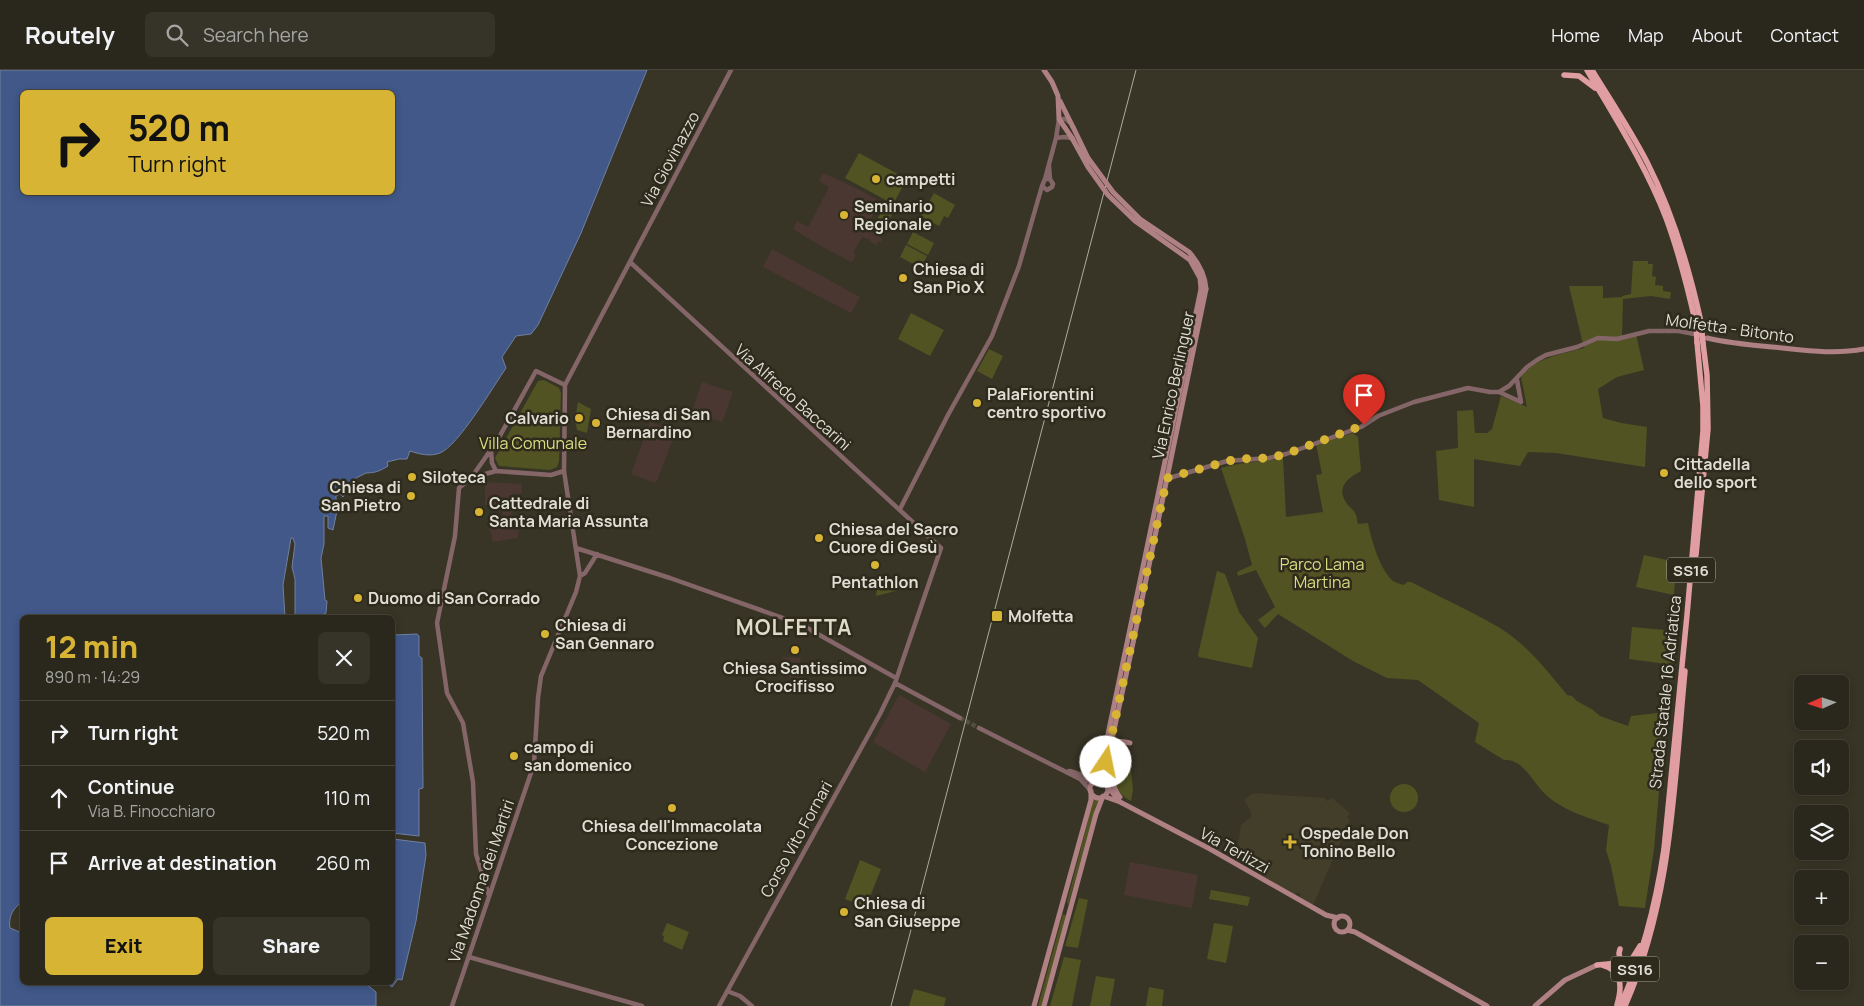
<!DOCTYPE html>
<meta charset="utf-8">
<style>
body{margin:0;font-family:Manrope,sans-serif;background:#363429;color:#f1f3f6;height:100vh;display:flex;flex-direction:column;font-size:19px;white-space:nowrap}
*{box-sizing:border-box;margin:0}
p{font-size:16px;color:#a5a6a3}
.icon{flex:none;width:28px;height:28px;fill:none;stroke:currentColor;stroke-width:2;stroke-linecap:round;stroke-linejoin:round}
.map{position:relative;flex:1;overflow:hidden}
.drawer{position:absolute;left:20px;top:545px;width:375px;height:370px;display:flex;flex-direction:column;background:#2a281c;border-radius:8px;box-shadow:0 2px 8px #0003,0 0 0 1px #46443b}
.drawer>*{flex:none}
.guide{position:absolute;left:20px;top:20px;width:375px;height:105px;border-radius:8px;box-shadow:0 2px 8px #0003,0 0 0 1px #46443b;background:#d7b434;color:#111;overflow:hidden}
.needle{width:32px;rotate:267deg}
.fabs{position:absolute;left:1794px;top:605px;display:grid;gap:10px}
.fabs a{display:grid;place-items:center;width:55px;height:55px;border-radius:8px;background:#2a281c;box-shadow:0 2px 8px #0003,0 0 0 1px #46443b;font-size:25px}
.pin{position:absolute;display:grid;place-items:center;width:42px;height:42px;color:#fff;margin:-51px -21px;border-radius:50% 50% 50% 0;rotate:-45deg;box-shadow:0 0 5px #0007}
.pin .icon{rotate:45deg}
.me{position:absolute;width:55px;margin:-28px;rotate:11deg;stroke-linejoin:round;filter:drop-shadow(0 0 4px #0008)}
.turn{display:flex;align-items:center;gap:18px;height:105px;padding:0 25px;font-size:22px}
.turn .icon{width:65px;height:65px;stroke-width:2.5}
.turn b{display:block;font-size:35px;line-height:42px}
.round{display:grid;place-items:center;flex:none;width:52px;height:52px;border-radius:8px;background:#363429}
.head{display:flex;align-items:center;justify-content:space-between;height:85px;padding:0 25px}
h1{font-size:30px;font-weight:800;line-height:38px;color:#d7b434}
.button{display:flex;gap:10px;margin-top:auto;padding:10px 25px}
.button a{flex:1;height:58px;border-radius:8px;background:#d7b434;color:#111;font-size:20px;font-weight:800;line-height:58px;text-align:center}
.button a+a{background:#363429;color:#f1f3f6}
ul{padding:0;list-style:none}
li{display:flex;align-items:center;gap:15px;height:65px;padding:0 25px;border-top:1px solid #46443b}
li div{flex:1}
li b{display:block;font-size:19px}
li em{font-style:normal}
header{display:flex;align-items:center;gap:30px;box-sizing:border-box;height:70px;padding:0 25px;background:#2a281c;border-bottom:1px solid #46443b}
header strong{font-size:24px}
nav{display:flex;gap:28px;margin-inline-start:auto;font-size:18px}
.search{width:350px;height:45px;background:#363429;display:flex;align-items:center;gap:12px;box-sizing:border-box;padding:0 18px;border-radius:8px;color:#a5a6a3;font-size:19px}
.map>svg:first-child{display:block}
.built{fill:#433e29}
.education{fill:#4b3731}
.green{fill:#515322}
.water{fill:#415889;stroke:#7080a0;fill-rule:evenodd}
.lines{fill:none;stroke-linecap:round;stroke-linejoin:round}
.tertiary-tunnel{stroke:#514e40;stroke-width:4.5;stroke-dasharray:4.5 2;stroke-linecap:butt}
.tertiary{stroke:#846668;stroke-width:4.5}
.secondary{stroke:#af8184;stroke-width:5}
.trunk{stroke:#e09ea3;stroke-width:5.5}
.rail{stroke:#adaaa0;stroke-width:1}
.secondary-bridge{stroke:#af8184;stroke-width:5}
.trunk-bridge{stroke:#e09ea3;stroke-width:5.5}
.route{stroke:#d7b434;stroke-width:9;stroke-dasharray:0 16.2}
.poi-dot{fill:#d7b434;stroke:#2e2b1d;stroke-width:2}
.labels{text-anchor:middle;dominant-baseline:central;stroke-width:5;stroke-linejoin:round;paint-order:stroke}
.shield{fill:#2e2b1d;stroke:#aaa89d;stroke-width:1}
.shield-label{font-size:15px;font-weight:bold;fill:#dfddd4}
.street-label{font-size:16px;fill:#dfddd4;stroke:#2e2b1d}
.poi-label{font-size:16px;font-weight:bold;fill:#dfddd4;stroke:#2e2b1d;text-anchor:start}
.park-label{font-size:16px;fill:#d8dd81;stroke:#2e2b1d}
.district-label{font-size:21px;font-weight:bold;letter-spacing:1px;fill:#dfdbc9;stroke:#2e2b1d}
</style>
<header>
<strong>Routely</strong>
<div class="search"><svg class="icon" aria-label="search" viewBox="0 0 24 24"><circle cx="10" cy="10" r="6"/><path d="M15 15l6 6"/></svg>Search here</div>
<nav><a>Home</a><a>Map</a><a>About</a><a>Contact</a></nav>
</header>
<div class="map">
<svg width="1864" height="936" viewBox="0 0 1864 936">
<rect width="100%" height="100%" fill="#383526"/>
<!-- built -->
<path class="built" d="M1253 723 1325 728 1326 731 1332 728 1350 743 1347 748 1350 750 1313 835 1300 827 1301 824 1297 822 1295 825 1259 804V800L1236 788 1241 755 1251 747V742L1244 730Z"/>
<!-- education -->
<path class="education" d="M823 103 858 119 883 133 879 140 876 139 870 151 872 152 869 159 879 165 882 169V171L878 172 877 175 869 171 870 169 862 167 853 183 856 185 852 192 826 179 793 159 797 151 808 157 812 150 829 117 819 111Z
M772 179 860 227 851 243 763 197Z
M702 312 733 322 722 352 692 341Z
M650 352 676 361 656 413 631 404Z
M485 412 522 414 521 424 512 423 511 449H520L518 468 493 472 488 454 489 446H502V438H494L491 435H485Z
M783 587 801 588 800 592 807 595 802 611 778 603Z
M899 625 951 654 925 702 873 672Z
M1130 792 1198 805 1192 838 1124 825Z"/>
<!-- green -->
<path class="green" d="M859 83 907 109 893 134 845 108Z
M934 123 955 135 948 148 944 146 939 156 921 146Z
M885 136 894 141 883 161 873 156Z
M913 162 934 173 928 185 907 174Z
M906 175 927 186 921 198 900 187Z
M1633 191H1648V194H1653L1652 206 1656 207 1655 215 1663 216V221L1671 222 1670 229 1651 226 1623 229 1622 268 1636 264 1644 300 1617 307 1598 319 1603 348 1621 353 1647 357 1645 397 1556 383 1528 382 1520 396 1474 389V437L1439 430 1436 381 1458 378 1457 341 1473 340 1475 363H1487L1492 359 1501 326 1527 337 1521 307C1533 288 1563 284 1584 278L1569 216H1603V228L1622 227V226L1631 224Z
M911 243 944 260 930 286 898 269Z
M989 279 1003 286 992 309 977 301Z
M544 310 559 318 561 323 559 391 557 397 550 400 499 396 495 388 538 311Z
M578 332 591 339 587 363 577 360 575 350Z
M1353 363 1358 367 1361 401C1346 409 1336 418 1347 434 1349 437 1353 439 1355 443 1357 446 1357 451 1358 454L1368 453C1371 469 1380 500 1393 511 1396 513 1401 514 1404 515L1407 512H1411C1440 527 1471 541 1500 558 1526 574 1548 601 1567 625L1572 626 1577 631 1593 640 1600 646 1628 656 1631 646 1666 642 1654 779 1645 838 1619 836 1611 796 1606 780 1609 755C1586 747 1561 740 1544 723 1532 711 1522 688 1504 690L1475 672 1479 653 1418 610 1387 608 1353 591 1278 544 1265 558 1258 550 1275 537 1256 500 1238 506 1237 502 1252 495 1245 469 1221 398C1241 392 1262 392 1283 388L1286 447 1323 442 1316 405 1322 404 1316 374Z
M1644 485 1676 492 1674 525 1636 517Z
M1217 501 1225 504 1239 542 1258 568 1252 598 1199 587 1198 585Z
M878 509 904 517 903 519 876 526Z
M1632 557 1676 561 1673 595 1629 589Z
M1113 696 1131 700 1133 720 1131 731C1116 723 1114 713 1113 696Z
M1390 728a14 14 0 1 1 28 0a14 14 0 1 1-28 0Z
M1092 728 1100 729 1096 736 1068 835 1067 832 1092 735Z
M860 790 881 799 866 837 845 829Z
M1211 820 1250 827 1248 836 1209 829Z
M1079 828 1088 830 1078 878 1065 876Z
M1063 844 1067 846 1042 936H1038Z
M667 853 689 862 682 880 663 871 664 866 662 865Z
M1214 853 1233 856 1226 893 1207 889Z
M1064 887 1081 890 1072 936H1050Z
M1096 906 1115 909 1110 936H1090Z
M1149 917 1164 920 1162 936H1146Z
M914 919 946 928 944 936H909Z"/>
<!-- water -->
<path class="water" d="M0 0H647L581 163 538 255 531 264 516 266 502 287 506 298C493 317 458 376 440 383 430 387 419 384 410 381L407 389H399L387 392 388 396C380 401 375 403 366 403L356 408 343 427 340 424 336 426V430L339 431 333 460 328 458V446H324V474L321 488 325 530 327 531 326 543 318 547H295V509L292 497 295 474 293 468H291L283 515 285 547 22 548V832C13 838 8 847 10 858L22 863V912L365 913 376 922V936H0ZM22 22H392V122H22Z
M417 564 419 566V586L422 588 423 718 419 719V766L392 763 393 565Z
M393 769 425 773 426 785 416 851 402 910 398 909 392 917 387 913 392 912Z"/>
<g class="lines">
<!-- tertiary-tunnel -->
<path class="tertiary-tunnel" d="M960 648 979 658"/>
<!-- tertiary -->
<path class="tertiary" d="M1056 68 1064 67 1072 68
M1049 96 1050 109 1053 114 1052 117 1047 120 1042 116 1045 109H1050
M1045 109 1056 68 1059 49H1066L1069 52
M630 192 941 478 895 613 880 644 719 936
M1517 310 1521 332
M565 315 731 0
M1499 322 1509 316 1527 297 1537 290 1546 285 1577 277 1598 268 1617 269 1649 261H1679L1699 265
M491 381 492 393 496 401
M471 408 496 401 551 405 564 401
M1166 409 1227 391 1269 388 1286 384 1361 357 1378 346 1414 332 1468 318 1490 322H1499L1521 332
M900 439 948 345 992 266 1019 196 1042 116
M576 478 670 508 800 554 896 608
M580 506 585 503 597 484
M895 613 960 648
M979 658 1080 709 1088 711H1096
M1069 701C1077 702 1084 708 1091 706L1101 684
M1081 710 1091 721
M469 887 642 936
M727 921 740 926 752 936
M452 936 534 694 538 628 541 606 576 522 580 506 564 401 565 315 536 301 497 371 471 408 459 418 455 466 437 553 447 623 463 653 473 712 476 784 489 826"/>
<!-- secondary -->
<path class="secondary" d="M1044 0 1052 12 1058 26 1059 49 1072 68
M1060 31 1073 57
M1707 268C1728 273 1750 275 1772 277 1803 280 1833 285 1864 279
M1090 719a9 9 0 1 1 18 0a9 9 0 1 1-18 0Z
M1096 711 1108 664 1201 219
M1120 727C1112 719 1103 682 1114 673 1119 670 1125 672 1130 673
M1120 732 1107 716V692L1132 578 1206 219
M1334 854a8 8 0 1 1 16 0a8 8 0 1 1-16 0Z
M1347 860 1355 862 1487 936
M1034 936 1091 730V721
M1044 936 1096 744 1103 726 1120 732 1210 779 1326 845 1338 848
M1535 936 1565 910 1597 895"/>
<!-- trunk -->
<path class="trunk" d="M1587 0C1615 48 1646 96 1666 148 1679 183 1688 219 1696 255
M1592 0C1611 31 1631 61 1647 92 1673 143 1689 197 1701 252
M1564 5 1579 6 1595 18
M1696 485 1708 359 1707 305 1703 273
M1620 879 1619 883 1620 890 1626 893
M1597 895 1630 892 1640 876
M1602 895C1623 900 1622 918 1617 935
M1620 936C1643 886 1656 833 1664 779L1687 545 1703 361V336L1697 272
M1625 936C1672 830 1674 715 1685 601"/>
<!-- rail -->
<path class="rail" d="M891 936 1136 0"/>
<!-- secondary-bridge -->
<path class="secondary-bridge" d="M1073 57 1088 88 1113 122 1140 149 1189 182C1198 192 1205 205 1206 219
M1072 68 1088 97 1108 125 1135 151 1190 190 1200 208 1201 219"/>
<!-- trunk-bridge -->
<path class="trunk-bridge" d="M1701 252 1703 273
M1696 255 1697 272"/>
</g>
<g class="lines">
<!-- route -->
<path class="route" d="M1106 692 1167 408 1236 389 1269 388 1286 384 1364 355"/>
</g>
<!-- markers -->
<g class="poi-dot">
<circle cx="876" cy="109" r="5"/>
<circle cx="844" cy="145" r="5"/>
<circle cx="903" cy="208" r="5"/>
<circle cx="977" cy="333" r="5"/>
<circle cx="579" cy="348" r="5"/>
<circle cx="596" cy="353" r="5"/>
<circle cx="1664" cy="403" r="5"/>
<circle cx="412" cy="407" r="5"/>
<circle cx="411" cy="426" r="5"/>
<circle cx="479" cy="442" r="5"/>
<circle cx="819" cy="468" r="5"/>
<circle cx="875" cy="495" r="5"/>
<circle cx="358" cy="528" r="5"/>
<rect x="991" y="540" width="12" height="12" rx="2.5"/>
<circle cx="545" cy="564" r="5"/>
<circle cx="795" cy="580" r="5"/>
<circle cx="514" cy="686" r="5"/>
<circle cx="672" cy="738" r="5"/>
<path d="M1287.5 764.5h5v5h5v5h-5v5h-5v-5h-5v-5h5z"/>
<circle cx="844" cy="842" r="5"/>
</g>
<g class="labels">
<!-- shield labels -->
<g class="shield">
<rect x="1667" y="487.5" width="48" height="25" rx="4"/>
<rect x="1611" y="886.5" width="48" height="25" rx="4"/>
</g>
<g class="shield-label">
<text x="1691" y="500">SS16</text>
<text x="1635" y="899">SS16</text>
</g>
<!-- street labels -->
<g class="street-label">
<text transform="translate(670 89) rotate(-62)">Via Giovinazzo</text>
<text transform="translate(1730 258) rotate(8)">Molfetta - Bitonto</text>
<text transform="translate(1173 315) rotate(-78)">Via Enrico Berlinguer</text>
<text transform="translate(793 327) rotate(42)">Via Alfredo Baccarini</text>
<text transform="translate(1665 622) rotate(-84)">Strada Statale 16 Adriatica</text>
<text transform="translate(796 769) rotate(-61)">Corso Vito Fornari</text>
<text transform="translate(1235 780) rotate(29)">Via Terlizzi</text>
<text transform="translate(481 811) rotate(-71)">Via Madonna dei Martiri</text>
</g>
<!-- poi labels -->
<g class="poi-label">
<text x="886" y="109">campetti</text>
<text x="854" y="136">Seminario<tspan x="854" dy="18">Regionale</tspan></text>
<text x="913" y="199">Chiesa di<tspan x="913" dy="18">San Pio X</tspan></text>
<text x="987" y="324">PalaFiorentini<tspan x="987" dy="18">centro sportivo</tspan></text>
<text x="606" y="344">Chiesa di San<tspan x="606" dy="18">Bernardino</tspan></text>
<text x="569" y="348" text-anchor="end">Calvario</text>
<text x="1674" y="394">Cittadella<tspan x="1674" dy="18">dello sport</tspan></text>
<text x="422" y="407">Siloteca</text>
<text x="401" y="417" text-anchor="end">Chiesa di<tspan x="401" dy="18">San Pietro</tspan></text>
<text x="489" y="433">Cattedrale di<tspan x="489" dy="18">Santa Maria Assunta</tspan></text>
<text x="829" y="459">Chiesa del Sacro<tspan x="829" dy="18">Cuore di Gesù</tspan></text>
<text x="875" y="512" text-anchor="middle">Pentathlon</text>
<text x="368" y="528">Duomo di San Corrado</text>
<text x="1008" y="546">Molfetta</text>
<text x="555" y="555">Chiesa di<tspan x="555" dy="18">San Gennaro</tspan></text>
<text x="795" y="598" text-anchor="middle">Chiesa Santissimo<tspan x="795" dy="18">Crocifisso</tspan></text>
<text x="524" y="677">campo di<tspan x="524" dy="18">san domenico</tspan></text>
<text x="672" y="756" text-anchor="middle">Chiesa dell'Immacolata<tspan x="672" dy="18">Concezione</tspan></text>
<text x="1301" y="763">Ospedale Don<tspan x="1301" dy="18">Tonino Bello</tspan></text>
<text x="854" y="833">Chiesa di<tspan x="854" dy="18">San Giuseppe</tspan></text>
</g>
<!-- park labels -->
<g class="park-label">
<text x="533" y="373">Villa Comunale</text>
<text x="1322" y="494">Parco Lama<tspan x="1322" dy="18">Martina</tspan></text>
</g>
<!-- district labels -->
<g class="district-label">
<text x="794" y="557">MOLFETTA</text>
</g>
</g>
</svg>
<div class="fabs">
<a><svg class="needle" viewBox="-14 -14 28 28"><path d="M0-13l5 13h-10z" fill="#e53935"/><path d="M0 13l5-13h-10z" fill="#a5a6a3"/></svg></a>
<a><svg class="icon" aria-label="sound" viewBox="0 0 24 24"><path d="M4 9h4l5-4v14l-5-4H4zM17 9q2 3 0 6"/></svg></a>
<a><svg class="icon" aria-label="layers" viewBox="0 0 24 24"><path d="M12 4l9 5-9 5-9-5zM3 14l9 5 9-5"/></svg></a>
<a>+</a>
<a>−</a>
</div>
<div class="pin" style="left:1364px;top:355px;background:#d93025"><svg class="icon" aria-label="arrive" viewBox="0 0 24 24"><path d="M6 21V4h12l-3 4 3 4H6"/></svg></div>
<svg class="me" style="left:1106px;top:692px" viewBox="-20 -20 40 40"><circle r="19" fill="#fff"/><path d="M0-13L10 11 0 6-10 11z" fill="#d7b434"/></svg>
<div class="guide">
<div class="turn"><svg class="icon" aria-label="right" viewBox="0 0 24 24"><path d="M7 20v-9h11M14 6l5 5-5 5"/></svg><div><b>520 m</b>Turn right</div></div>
</div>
<section class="drawer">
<div class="head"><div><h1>12 min</h1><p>890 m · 14:29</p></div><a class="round"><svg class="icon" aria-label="close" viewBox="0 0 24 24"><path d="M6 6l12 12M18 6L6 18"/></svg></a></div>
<ul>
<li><svg class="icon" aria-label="right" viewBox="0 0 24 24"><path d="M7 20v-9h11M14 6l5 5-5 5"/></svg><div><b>Turn right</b></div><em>520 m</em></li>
<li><svg class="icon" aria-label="ahead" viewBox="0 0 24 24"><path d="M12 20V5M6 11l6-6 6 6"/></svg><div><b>Continue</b><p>Via B. Finocchiaro</p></div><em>110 m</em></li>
<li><svg class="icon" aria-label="arrive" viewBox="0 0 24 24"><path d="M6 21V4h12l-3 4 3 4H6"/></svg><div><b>Arrive at destination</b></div><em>260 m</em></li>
</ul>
<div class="button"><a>Exit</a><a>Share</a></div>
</section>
</div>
